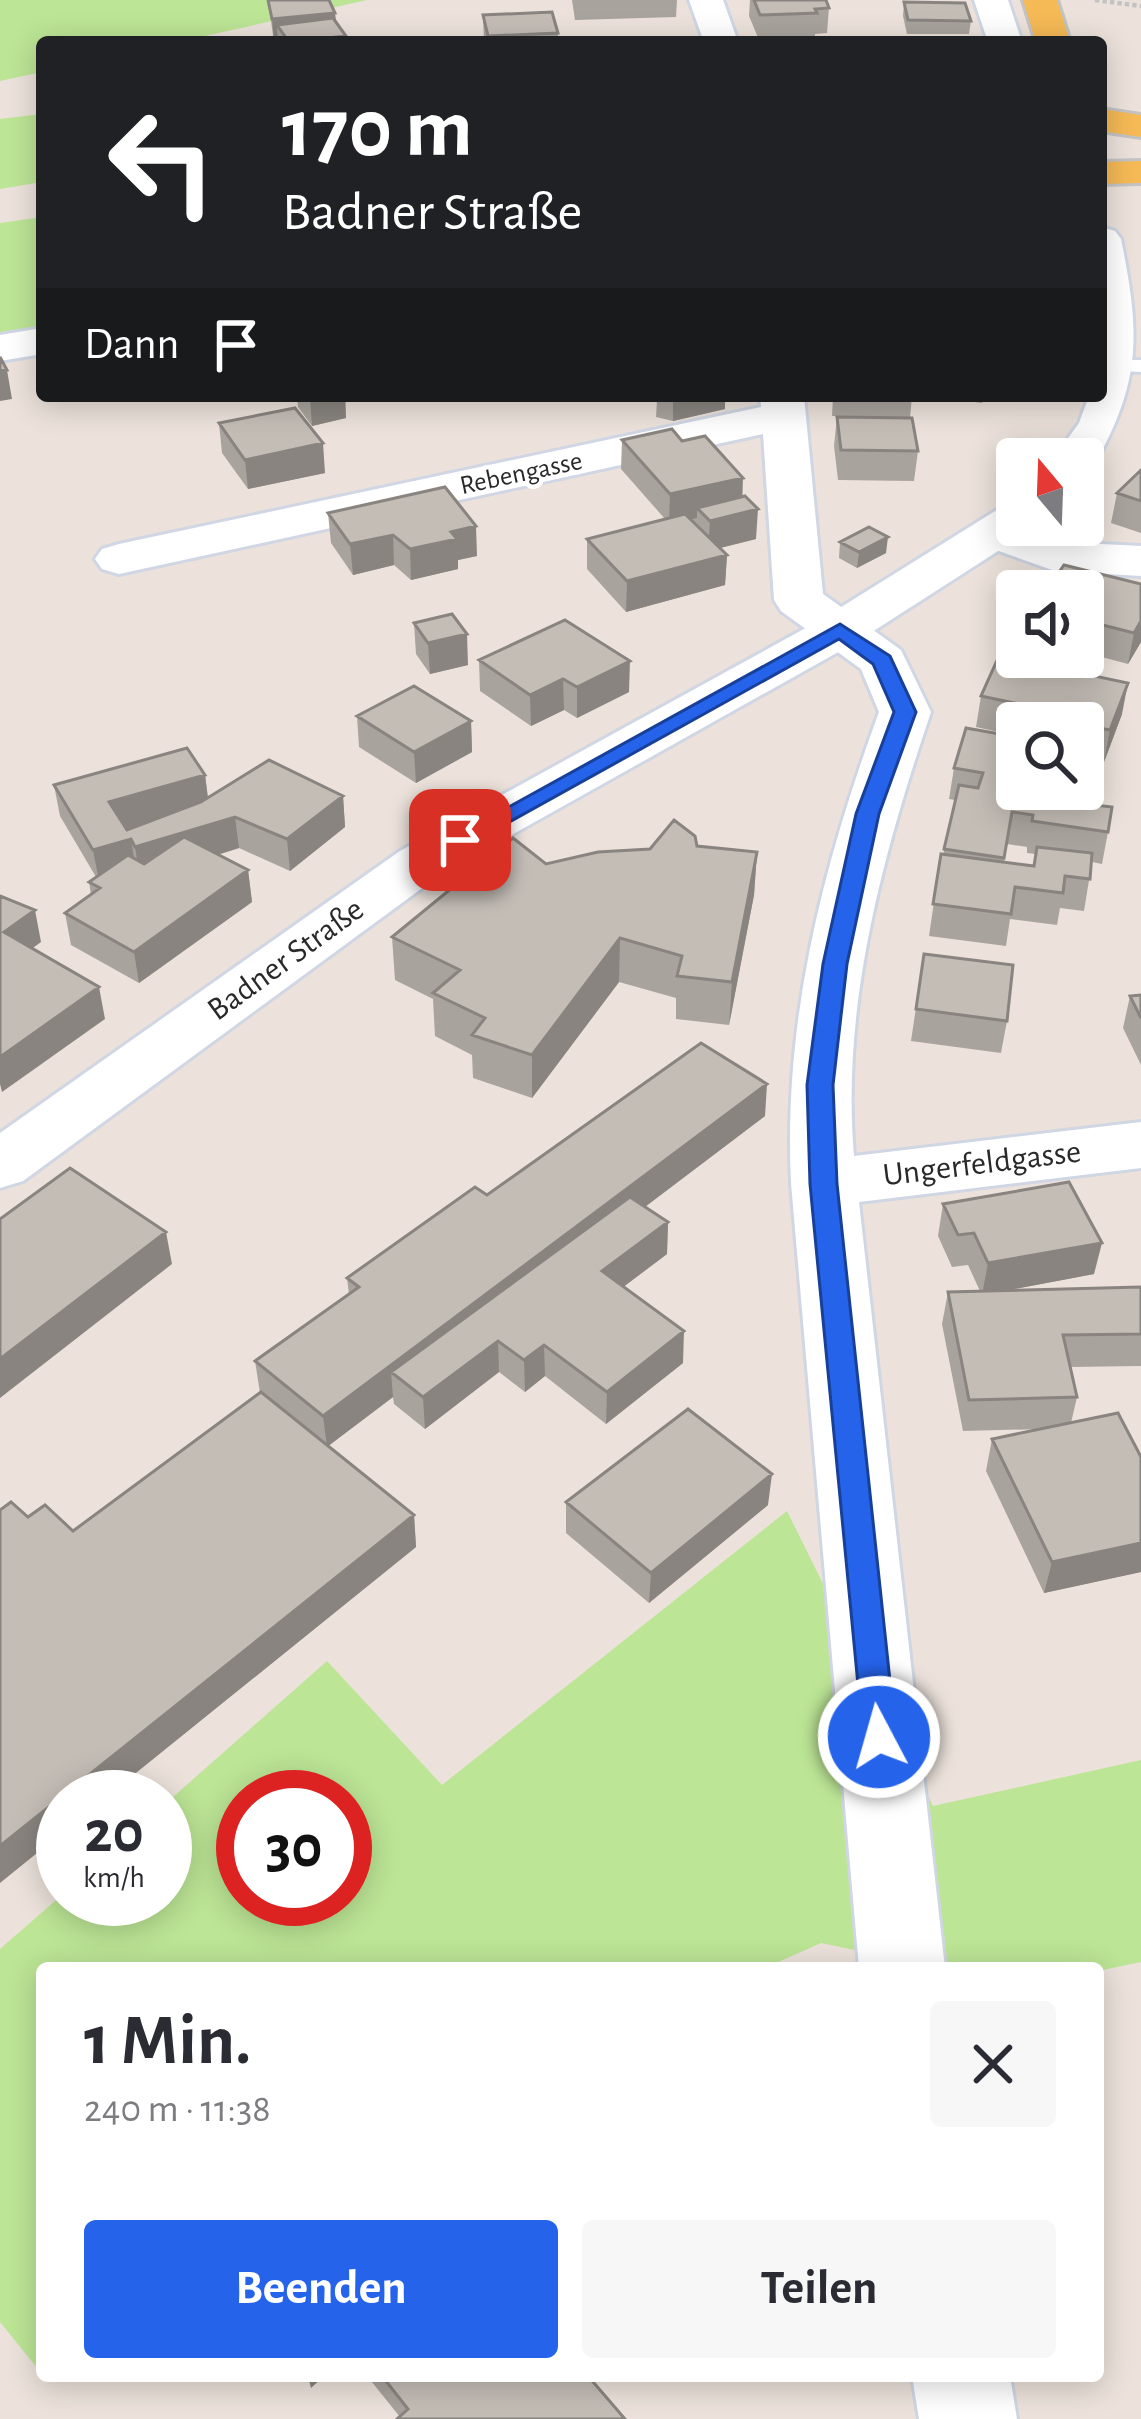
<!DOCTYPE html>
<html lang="de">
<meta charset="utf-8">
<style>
body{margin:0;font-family:"Alegreya Sans",sans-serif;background:#f7f7f7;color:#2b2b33;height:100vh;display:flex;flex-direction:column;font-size:45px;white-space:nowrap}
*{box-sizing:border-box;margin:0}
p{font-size:39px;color:#7c7c81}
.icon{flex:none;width:66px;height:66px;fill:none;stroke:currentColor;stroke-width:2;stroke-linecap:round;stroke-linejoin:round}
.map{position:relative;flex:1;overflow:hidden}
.panel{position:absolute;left:36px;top:1962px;width:1068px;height:420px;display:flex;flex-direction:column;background:#fff;border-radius:12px;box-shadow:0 6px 30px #0003}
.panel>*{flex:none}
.hud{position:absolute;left:36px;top:36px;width:1071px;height:366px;border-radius:12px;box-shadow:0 6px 30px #0003;background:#202124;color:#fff;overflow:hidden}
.needle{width:78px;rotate:341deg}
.controls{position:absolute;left:996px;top:438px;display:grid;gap:24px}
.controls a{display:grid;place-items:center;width:108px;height:108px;border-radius:12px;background:#fff;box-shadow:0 6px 30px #0003;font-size:60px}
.speed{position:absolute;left:36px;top:1770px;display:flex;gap:24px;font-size:60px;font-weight:700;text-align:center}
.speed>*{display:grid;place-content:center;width:156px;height:156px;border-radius:50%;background:#fff;box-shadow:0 6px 30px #0003;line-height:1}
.speed small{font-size:30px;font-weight:400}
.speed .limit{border:18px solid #d22;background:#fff;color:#111}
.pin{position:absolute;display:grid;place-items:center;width:102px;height:102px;color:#fff;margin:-51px;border-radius:24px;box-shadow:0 6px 18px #0006}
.me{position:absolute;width:132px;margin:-66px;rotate:354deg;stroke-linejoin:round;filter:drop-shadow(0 0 9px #0008)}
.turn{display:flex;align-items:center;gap:42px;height:252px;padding:0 48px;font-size:54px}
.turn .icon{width:156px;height:156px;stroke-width:2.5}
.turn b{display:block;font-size:84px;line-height:102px}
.then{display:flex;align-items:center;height:114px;padding:0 48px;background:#0003;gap:24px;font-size:45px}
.round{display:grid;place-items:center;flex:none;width:126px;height:126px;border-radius:12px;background:#f7f7f7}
.headline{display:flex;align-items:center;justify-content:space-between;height:204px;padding:0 48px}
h1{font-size:72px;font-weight:600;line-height:90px}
.primary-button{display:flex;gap:24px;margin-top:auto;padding:24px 48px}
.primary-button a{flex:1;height:138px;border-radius:12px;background:#2563eb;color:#fff;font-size:48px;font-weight:600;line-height:138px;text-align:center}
.primary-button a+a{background:#f7f7f7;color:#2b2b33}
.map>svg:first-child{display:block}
.green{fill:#bce595;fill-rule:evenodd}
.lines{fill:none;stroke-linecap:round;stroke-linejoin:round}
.service-casing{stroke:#d0d6e3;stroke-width:6}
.minor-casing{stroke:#d0d6e3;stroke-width:6}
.tertiary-casing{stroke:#d0d6e3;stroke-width:6}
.primary-casing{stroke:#c3c3c3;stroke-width:6}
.path{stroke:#c3c3c3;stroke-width:4.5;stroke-dasharray:4.5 3;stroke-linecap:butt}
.service{fill:#fff;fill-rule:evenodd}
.minor{fill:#fff;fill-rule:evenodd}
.tertiary{fill:#fff;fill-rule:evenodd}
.primary{fill:#f5b956;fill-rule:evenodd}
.wall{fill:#a9a39d;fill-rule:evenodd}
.shaded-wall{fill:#89847f}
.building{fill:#c4bdb6;stroke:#89847f;stroke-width:3}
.route{fill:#2563eb;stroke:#184099;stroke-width:3}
.labels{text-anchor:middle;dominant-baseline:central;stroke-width:9;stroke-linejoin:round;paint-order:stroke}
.far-street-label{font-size:27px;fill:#292929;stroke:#fff}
.street-label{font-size:33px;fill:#292929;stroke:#fff}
</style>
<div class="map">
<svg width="1141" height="2419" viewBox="0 0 1141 2419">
<rect width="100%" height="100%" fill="#ece2db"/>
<!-- green -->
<path class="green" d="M0 0H367L178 42H42V72L0 81Z
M42 114V182L0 189V119Z
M42 217V328L0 335V223Z
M787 1511 933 1806 1141 1760V1962L1098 1971 942 1968 821 1943 765 1968H42V2374L0 2322V1949L63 1894V1899H165V1804L327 1661 442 1785ZM243 1797H345V1899H243Z"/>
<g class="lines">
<defs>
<path id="service" d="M1105 360H1141V372L1105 370Z"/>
<path id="minor" d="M689 0H723L738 42H704Z
M974 0H1008L1022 42H988Z
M42 328V354L0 361V335Z
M760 396H804L823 594 901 650 931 712C883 853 841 1006 854 1156L1141 1122V1168L859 1202 945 1968H859L791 1183C783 1019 823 865 879 712L861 669 781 611 774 600 763 434 119 574 102 569 95 559 102 549 119 544 761 407Z
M996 520 1062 542 1141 546V576L1055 571 979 544 972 534 979 524Z
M912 2376H1010L1017 2419H919Z"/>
<path id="tertiary" d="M1101 227 1115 231 1121 239C1141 337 1141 383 1092 469L1083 471V459H1053L1079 423 1089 396H1101Z
M1017 504V525H1036L1034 528 858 641 440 875 23 1181 0 1188V1133L400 851 822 619 1000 508Z"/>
<path id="primary" d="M1023 0H1057L1070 42H1036Z
M1101 109 1141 115V137L1101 131Z
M1141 161V183L1101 184V162Z"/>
</defs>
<!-- service casing -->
<use href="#service" class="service-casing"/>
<!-- minor casing -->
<use href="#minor" class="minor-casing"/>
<!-- tertiary casing -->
<use href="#tertiary" class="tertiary-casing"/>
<!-- primary casing -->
<use href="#primary" class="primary-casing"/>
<!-- path -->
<path class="path" d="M1095 0 1141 6"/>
<!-- service -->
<use href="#service" class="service"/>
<!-- minor -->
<use href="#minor" class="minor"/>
<!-- tertiary -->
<use href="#tertiary" class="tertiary"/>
<!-- primary -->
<use href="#primary" class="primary"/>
</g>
<!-- wall -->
<path class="wall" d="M268 0 335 13 336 22 347 42H274Z
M572 0H677L676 17 575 20Z
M750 0H826L829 8 827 33 815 34V38L759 40 749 16Z
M904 2 971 21 969 34H907L903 16Z
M483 15 558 33V42H484Z
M297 396H345L346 418 312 426 298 407Z
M654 396H725V409L673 421 656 417 657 400Z
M833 396H912L910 418 918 451 914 481 838 480 834 446 837 417H873L832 416Z
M943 396H985L982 403 943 398Z
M219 423 325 473 248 489 222 453Z
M622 440 682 441 742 497 756 539 720 548 727 555 725 585 626 612 587 569V539L665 519 621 469Z
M1141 470V533L1111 523 1117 493Z
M328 513 477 556 458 560V569L411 580 394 565 353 575 331 543Z
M840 542 886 553 857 568 839 558Z
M1141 584V642L1128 664 1083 652V591Z
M414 623 468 665 430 674 416 654Z
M479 660 629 692 577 718 564 710 531 726 480 691Z
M981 696 1122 714 1104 762 1083 757V723H1017V736L976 727Z
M357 716 471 721 472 752 416 783 359 747Z
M966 728 1046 799 1108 832 1102 864 1092 862 1084 911 1060 908 1057 925 1010 919 1006 946 929 936 941 854 943 855 955 800 949 799 954 768ZM1007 844 1027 847V853L1036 854 1033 866 1004 862Z
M205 775 208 798 343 796 345 827 290 871 239 848 218 855 248 870 252 902 139 983 71 945 65 913 91 895 89 882 96 877 60 816 54 785Z
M697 846 757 852 754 895 729 1025 676 1019V998L619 982 532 1098 473 1078 472 1055 435 1036 433 999 395 980 392 937 546 864Z
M924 954 1007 1021 1001 1053 911 1041Z
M1141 995V1065L1123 1028 1130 996Z
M765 1116 645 1207 668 1222 667 1254 623 1287 683 1363 606 1424 545 1376 525 1392 499 1372 425 1429 394 1404 393 1397 328 1446 414 1515 416 1547 106 1797H63L28 1517 73 1531 260 1393 255 1361 349 1294 347 1278 487 1195Z
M943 1204 1094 1274 1009 1290 1141 1287V1366L1070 1367 1077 1397 1071 1423 1141 1457V1572L1044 1593 986 1471 992 1439 1042 1429 963 1431 942 1324 948 1292 980 1291 968 1265 952 1267 938 1236Z
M566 1502 768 1505 649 1603 566 1533Z
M367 2376H588L400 2417Z"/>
<!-- shaded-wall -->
<path class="shaded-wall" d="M335 13 337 37 346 36 347 42H297L277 25 278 42H274L272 19Z
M7 370 12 399 0 401V371Z
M345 396 346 418 312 426 310 397Z
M673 396H725V409L673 421Z
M323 443 325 473 248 489 245 460Z
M743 478 742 508H697V518L669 524 670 494Z
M758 509 756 539 708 551 710 521Z
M476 526 477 556 458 560V569L411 580 410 549 451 532Z
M393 535 394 565 353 575 350 544Z
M888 537 886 553 857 568 859 552Z
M727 555 725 585 626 612 627 581Z
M1141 621V642L1128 664 1134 633Z
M467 634 468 665 430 674 428 643Z
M630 661 629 692 577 718V687Z
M563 679 564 710 531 726 530 695Z
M1128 683 1122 714 1104 762 1110 730Z
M471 721 472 752 416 783 414 752Z
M205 775 209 807 115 834 109 802Z
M343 796 345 827 290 871 287 839Z
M235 817 239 848 140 878 135 847Z
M131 839 136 871 99 881 93 850Z
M757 852 754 895 729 1025 732 982Z
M248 870 252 902 139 983 134 952Z
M35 910 41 942 11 964 4 932Z
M620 938 619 982 532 1098V1055Z
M99 987 105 1019 2 1092 0 1084V1057Z
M767 1084 765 1116 408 1386 391 1372 393 1397 327 1447 323 1416Z
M668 1222 667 1254 602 1303V1271Z
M166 1232 172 1264 0 1398V1359Z
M1102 1243 1094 1274 982 1295 988 1263Z
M684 1331 683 1363 606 1424 607 1392Z
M498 1341 499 1372 425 1429 423 1397Z
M544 1345 545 1376 525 1392 524 1360Z
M772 1474 768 1505 649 1603 651 1573Z
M414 1515 416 1547 106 1797H63V1832L0 1883V1846Z
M1141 1543V1572L1044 1593 1052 1562Z
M308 2376H324L311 2388Z"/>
<!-- building -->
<path class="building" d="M268 0H329L335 13 272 19Z
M754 0H826L829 8 815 9 817 13 760 15Z
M904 2 965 3 971 21 908 20Z
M552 12 558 33 488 36 483 15Z
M333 18 346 36 289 42 277 25Z
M0 357 7 370 0 371Z
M295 408 323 443 245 460 219 423Z
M837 417 912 418 918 451 841 450Z
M672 429 682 441 705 436 743 478 670 494 622 440Z
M1141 470V501L1117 493Z
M445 487 476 526 451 532 457 539 410 549 393 535 350 544 328 513Z
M745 496 758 509 710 521 697 508Z
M685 514 727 555 627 581 587 539Z
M869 527 888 537 859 552 840 542Z
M1064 565 1141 584V621L1134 633 1083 620V591H1046Z
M452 614 467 634 428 643 414 623Z
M565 620 630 661 577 687 563 679 530 695 479 660Z
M999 656 1128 683 1110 730 1083 725V723L1025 713 1028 706 981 696Z
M414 686 471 721 414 752 357 716Z
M966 728 1017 737V789H1046L1043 799 1112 807 1108 832 1032 821 1033 815 1012 812 1004 858 944 849 959 785 978 788 983 773 954 768Z
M187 748 205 775 109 802 127 830 201 802 269 760 343 796 287 839 235 817 135 847 131 839 93 850 54 785Z
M674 820 695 836 697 846 757 852 732 982 677 976 682 956 620 938 532 1055 472 1035 485 1018 433 993 460 970 392 937 513 838 546 864 598 852 650 849Z
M184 837 248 870 134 952 65 913 100 888 89 882 128 855 144 864Z
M1037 847 1092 853 1090 879 1065 876 1063 893 1015 887 1011 914 933 904 941 854 1034 866Z
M0 896 35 910 4 932 99 987 0 1057Z
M924 954 1013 965 1007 1021 916 1009Z
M1141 995V1018L1130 996Z
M701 1043 767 1084 323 1416 255 1361 359 1287 347 1278 475 1187 487 1195Z
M70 1168 166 1232 0 1359V1219Z
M1069 1182 1102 1243 988 1263 974 1233 958 1235 943 1204Z
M630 1197 668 1222 602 1271 684 1331 607 1392 544 1345 524 1360 498 1341 423 1397 391 1372Z
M1141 1287V1334L1063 1335 1077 1397 969 1400 948 1292Z
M261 1392 414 1515 0 1846V1510L11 1502 28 1517 45 1505 73 1531Z
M688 1409 772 1474 651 1573 566 1502Z
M1118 1413 1141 1457V1543L1052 1562 992 1439Z
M382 2376H588L625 2419H397L408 2409Z"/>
<!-- route -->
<path class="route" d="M840 624 890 656 916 712 879 814 847 964 833 1085 837 1184 896 1737 891 1748 879 1752 868 1748 863 1737 810 1184 807 1085 823 964 856 814 894 712 873 664 839 639 468 845 460 847 449 840Z"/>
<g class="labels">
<!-- far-street labels -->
<g class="far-street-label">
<text transform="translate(521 473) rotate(-12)">Rebengasse</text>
</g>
<!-- street labels -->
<g class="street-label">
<text transform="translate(286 960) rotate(-36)">Badner Straße</text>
<text transform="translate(982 1164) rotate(-7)">Ungerfeldgasse</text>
</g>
</g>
</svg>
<div class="controls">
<a><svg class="needle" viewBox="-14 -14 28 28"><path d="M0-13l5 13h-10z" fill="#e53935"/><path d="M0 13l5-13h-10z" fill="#7c7c81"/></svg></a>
<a><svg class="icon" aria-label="sound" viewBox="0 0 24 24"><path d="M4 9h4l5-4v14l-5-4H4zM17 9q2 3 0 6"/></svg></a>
<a><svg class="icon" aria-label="search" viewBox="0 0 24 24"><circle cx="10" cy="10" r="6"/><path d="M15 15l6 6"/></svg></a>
</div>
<div class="speed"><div>20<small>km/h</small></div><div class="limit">30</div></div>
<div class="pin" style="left:460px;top:840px;background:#d93025"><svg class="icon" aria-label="arrive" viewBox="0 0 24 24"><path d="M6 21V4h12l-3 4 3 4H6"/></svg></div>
<svg class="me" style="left:879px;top:1737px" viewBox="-20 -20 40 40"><circle r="17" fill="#2563eb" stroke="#fff" stroke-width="3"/><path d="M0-11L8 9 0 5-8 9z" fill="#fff"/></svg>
<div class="hud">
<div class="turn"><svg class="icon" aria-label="left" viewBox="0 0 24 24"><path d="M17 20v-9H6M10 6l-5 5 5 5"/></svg><div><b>170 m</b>Badner Straße</div></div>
<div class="then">Dann<svg class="icon" aria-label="arrive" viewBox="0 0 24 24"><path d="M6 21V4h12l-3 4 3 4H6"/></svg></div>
</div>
<section class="panel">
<div class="headline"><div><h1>1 Min.</h1><p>240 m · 11:38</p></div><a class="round"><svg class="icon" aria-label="close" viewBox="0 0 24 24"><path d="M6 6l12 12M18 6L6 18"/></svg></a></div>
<div class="primary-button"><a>Beenden</a><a>Teilen</a></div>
</section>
</div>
